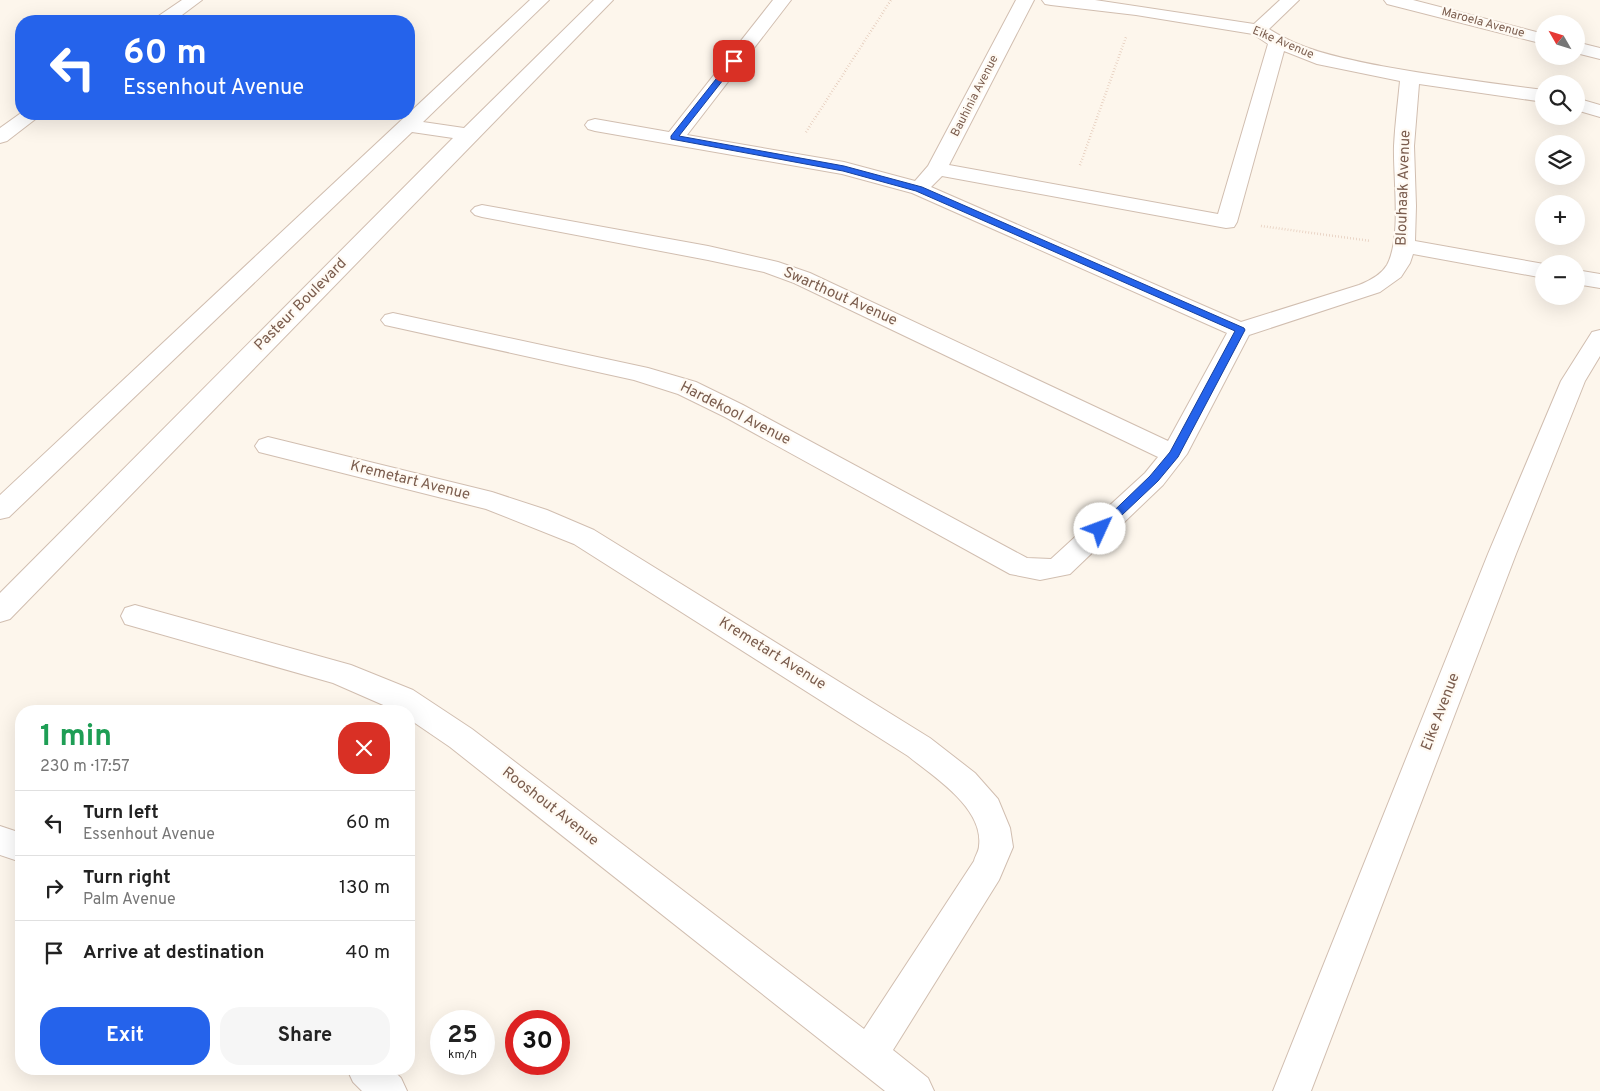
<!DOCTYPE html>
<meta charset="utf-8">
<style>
body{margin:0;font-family:Overpass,sans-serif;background:#f6f6f6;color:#222;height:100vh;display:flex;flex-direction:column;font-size:19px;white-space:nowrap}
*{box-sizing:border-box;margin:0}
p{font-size:16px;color:#767676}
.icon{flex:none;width:28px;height:28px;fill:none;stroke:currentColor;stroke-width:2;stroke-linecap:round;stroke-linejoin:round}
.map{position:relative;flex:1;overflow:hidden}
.details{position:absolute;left:15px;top:705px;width:400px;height:370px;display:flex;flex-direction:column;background:#fff;border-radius:20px;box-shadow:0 5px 20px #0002}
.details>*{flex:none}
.hud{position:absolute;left:15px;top:15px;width:400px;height:105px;border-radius:20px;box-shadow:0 5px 20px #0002;background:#2563eb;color:#fff;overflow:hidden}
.needle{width:32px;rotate:309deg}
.controls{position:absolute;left:1535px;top:15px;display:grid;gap:10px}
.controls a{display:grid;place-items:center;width:50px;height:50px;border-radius:50%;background:#fff;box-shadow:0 5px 20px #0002;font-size:25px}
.speed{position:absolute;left:430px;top:1010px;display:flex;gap:10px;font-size:25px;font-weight:700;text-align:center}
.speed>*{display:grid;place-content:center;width:65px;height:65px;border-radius:50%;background:#fff;box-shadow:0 5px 20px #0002;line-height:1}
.speed small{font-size:12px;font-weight:400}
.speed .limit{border:8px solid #d22;background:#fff;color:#111}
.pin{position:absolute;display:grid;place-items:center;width:42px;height:42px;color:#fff;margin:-21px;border-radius:10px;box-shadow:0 2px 8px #0006}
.me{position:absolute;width:55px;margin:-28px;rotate:47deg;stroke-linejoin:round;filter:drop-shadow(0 0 4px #0008)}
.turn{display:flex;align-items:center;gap:18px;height:105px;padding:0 25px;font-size:22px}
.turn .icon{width:65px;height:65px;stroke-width:2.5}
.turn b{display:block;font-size:35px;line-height:42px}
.round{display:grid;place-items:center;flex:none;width:52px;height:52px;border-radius:20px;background:#f6f6f6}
.head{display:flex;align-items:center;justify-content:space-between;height:85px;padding:0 25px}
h1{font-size:30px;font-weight:700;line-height:38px;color:#1e9e55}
.action{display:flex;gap:10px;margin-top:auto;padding:10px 25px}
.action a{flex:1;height:58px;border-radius:20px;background:#2563eb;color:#fff;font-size:20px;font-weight:700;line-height:58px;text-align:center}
.action a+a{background:#f6f6f6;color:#222}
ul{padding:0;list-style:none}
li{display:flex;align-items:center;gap:15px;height:65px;padding:0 25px;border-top:1px solid #e0e0e0}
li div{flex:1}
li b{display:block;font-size:19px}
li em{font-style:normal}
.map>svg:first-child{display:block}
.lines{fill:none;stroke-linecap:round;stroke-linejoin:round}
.minor-casing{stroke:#d1beb0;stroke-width:2}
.path{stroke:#d9b8a5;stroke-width:2.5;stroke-dasharray:0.5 2.5;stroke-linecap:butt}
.minor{fill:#fff;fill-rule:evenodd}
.route{fill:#2563eb;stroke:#184099}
.labels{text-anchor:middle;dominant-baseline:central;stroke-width:4.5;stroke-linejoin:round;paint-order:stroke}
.far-street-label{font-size:12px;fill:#7a5c4d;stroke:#fffaf3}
.street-label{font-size:15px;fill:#7a5c4d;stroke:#fffaf3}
</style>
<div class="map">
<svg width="1600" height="1091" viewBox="0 0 1600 1091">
<rect width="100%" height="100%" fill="#fdf6ec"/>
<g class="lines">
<defs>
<path id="minor" d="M182 0H202L174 21H154L157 17Z
M530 0H549L423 122 464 128 594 0H613L10 619 0 622V593L453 138 412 132 9 517 0 519V495Z
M773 0H791L687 135 844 162 915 181 928 166 1016 0H1034L949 165 1218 214 1268 44 1253 34 1136 15 1051 5 1045 4 1042 0H1095L1254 24 1280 0H1299L1269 29C1303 51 1342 58 1381 66 1435 76 1489 83 1544 90V102L1419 84 1414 146 1416 206 1415 241 1544 264V278L1413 254 1410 263 1401 277 1380 292 1249 335 1187 454 1163 485 1070 574 1040 580 1010 574 725 417 678 394 634 380 385 325 381 320 385 315 393 313 648 368 696 382 743 405 1027 558 1051 559 1145 473 1158 457 794 283 764 272 708 260 482 217 475 215 471 211 475 207 482 205 708 246 778 262 810 273 1168 441 1227 333 912 193 842 174 595 131 588 129 585 125 588 121 595 119 669 132ZM1284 51 1317 64 1400 81C1398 102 1395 124 1394 146 1393 178 1402 237 1387 265 1381 275 1369 281 1359 285L1241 322 931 187 942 176 1226 228 1234 227 1237 222Z
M1384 0H1413L1544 34V44L1387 4Z
M1576 42 1600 48V59L1576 53Z
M1576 98 1600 105V117L1576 110Z
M21 113 42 114 7 141 0 143V128Z
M1576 270 1600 274V288L1576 284Z
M1600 330V356L1585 381 1516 554 1311 1091H1273L1488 554 1561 381 1592 332Z
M268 437 492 492 547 510 594 530 930 738 975 773 998 799 1010 828 1013 847 999 880 893 1050 928 1078 934 1091H885L450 747 409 719V711H397L333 683 125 624 121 616 125 608 135 605 351 665 413 690 472 729 864 1029 974 861C975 856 979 851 979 846 984 808 934 777 908 756L574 544 486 509 259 452 255 446 259 440Z
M0 826 21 833V862L0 855Z
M347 1069H392L401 1078 407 1091H362L353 1082Z"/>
</defs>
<!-- minor casing -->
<use href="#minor" class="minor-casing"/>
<!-- path -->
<path class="path" d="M806 132 891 0
M1080 165 1126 37
M1261 226 1371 241"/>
<!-- minor -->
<use href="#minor" class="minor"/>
</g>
<!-- route -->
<path class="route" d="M731 60 738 61 679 136 844 166 922 187 1244 328 1245 330 1178 457 1158 481 1104 532H1096L1095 529 1150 476 1170 452 1235 331 916 191 843 171 671 139V136Z"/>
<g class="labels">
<!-- far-street labels -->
<g class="far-street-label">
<text transform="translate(1483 23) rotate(15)">Maroela Avenue</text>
<text transform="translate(1283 43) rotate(23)">Eike Avenue</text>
<text transform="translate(975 96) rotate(-63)">Bauhinia Avenue</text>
</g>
<!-- street labels -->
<g class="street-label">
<text transform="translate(1404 188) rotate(-88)">Blouhaak Avenue</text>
<text transform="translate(840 297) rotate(24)">Swarthout Avenue</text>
<text transform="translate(301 305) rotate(-45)">Pasteur Boulevard</text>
<text transform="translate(735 414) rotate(27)">Hardekool Avenue</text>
<text transform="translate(410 481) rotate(14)">Kremetart Avenue</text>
<text transform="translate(772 654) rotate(32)">Kremetart Avenue</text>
<text transform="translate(1441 712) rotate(-69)">Eike Avenue</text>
<text transform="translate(550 807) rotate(38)">Rooshout Avenue</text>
</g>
</g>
</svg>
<div class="controls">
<a><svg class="needle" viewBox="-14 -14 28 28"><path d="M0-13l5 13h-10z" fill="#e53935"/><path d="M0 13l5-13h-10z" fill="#767676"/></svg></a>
<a><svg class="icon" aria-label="search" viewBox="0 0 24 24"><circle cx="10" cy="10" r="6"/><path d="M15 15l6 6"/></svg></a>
<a><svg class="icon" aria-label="layers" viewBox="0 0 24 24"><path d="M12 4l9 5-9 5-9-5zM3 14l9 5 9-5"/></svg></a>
<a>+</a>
<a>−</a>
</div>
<div class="speed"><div>25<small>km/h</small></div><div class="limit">30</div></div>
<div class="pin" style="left:734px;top:61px;background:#d93025"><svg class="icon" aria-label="arrive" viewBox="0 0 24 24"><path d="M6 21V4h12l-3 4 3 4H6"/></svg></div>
<svg class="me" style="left:1100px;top:529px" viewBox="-20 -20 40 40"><circle r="19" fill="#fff"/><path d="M0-13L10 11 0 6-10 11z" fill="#2563eb"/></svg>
<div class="hud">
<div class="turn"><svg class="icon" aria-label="left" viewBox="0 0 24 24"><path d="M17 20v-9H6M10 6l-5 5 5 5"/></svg><div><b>60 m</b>Essenhout Avenue</div></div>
</div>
<section class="details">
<div class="head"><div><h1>1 min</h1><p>230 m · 17:57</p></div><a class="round" style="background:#d93025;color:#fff"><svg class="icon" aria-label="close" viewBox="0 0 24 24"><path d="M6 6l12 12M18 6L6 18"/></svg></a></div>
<ul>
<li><svg class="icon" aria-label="left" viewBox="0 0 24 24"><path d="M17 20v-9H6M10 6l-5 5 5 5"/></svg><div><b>Turn left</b><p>Essenhout Avenue</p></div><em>60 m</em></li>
<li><svg class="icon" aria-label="right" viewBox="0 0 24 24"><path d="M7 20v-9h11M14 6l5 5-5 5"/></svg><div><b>Turn right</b><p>Palm Avenue</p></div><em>130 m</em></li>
<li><svg class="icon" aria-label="arrive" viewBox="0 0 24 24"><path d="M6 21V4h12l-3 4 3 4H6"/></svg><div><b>Arrive at destination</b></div><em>40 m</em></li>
</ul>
<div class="action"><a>Exit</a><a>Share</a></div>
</section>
</div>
